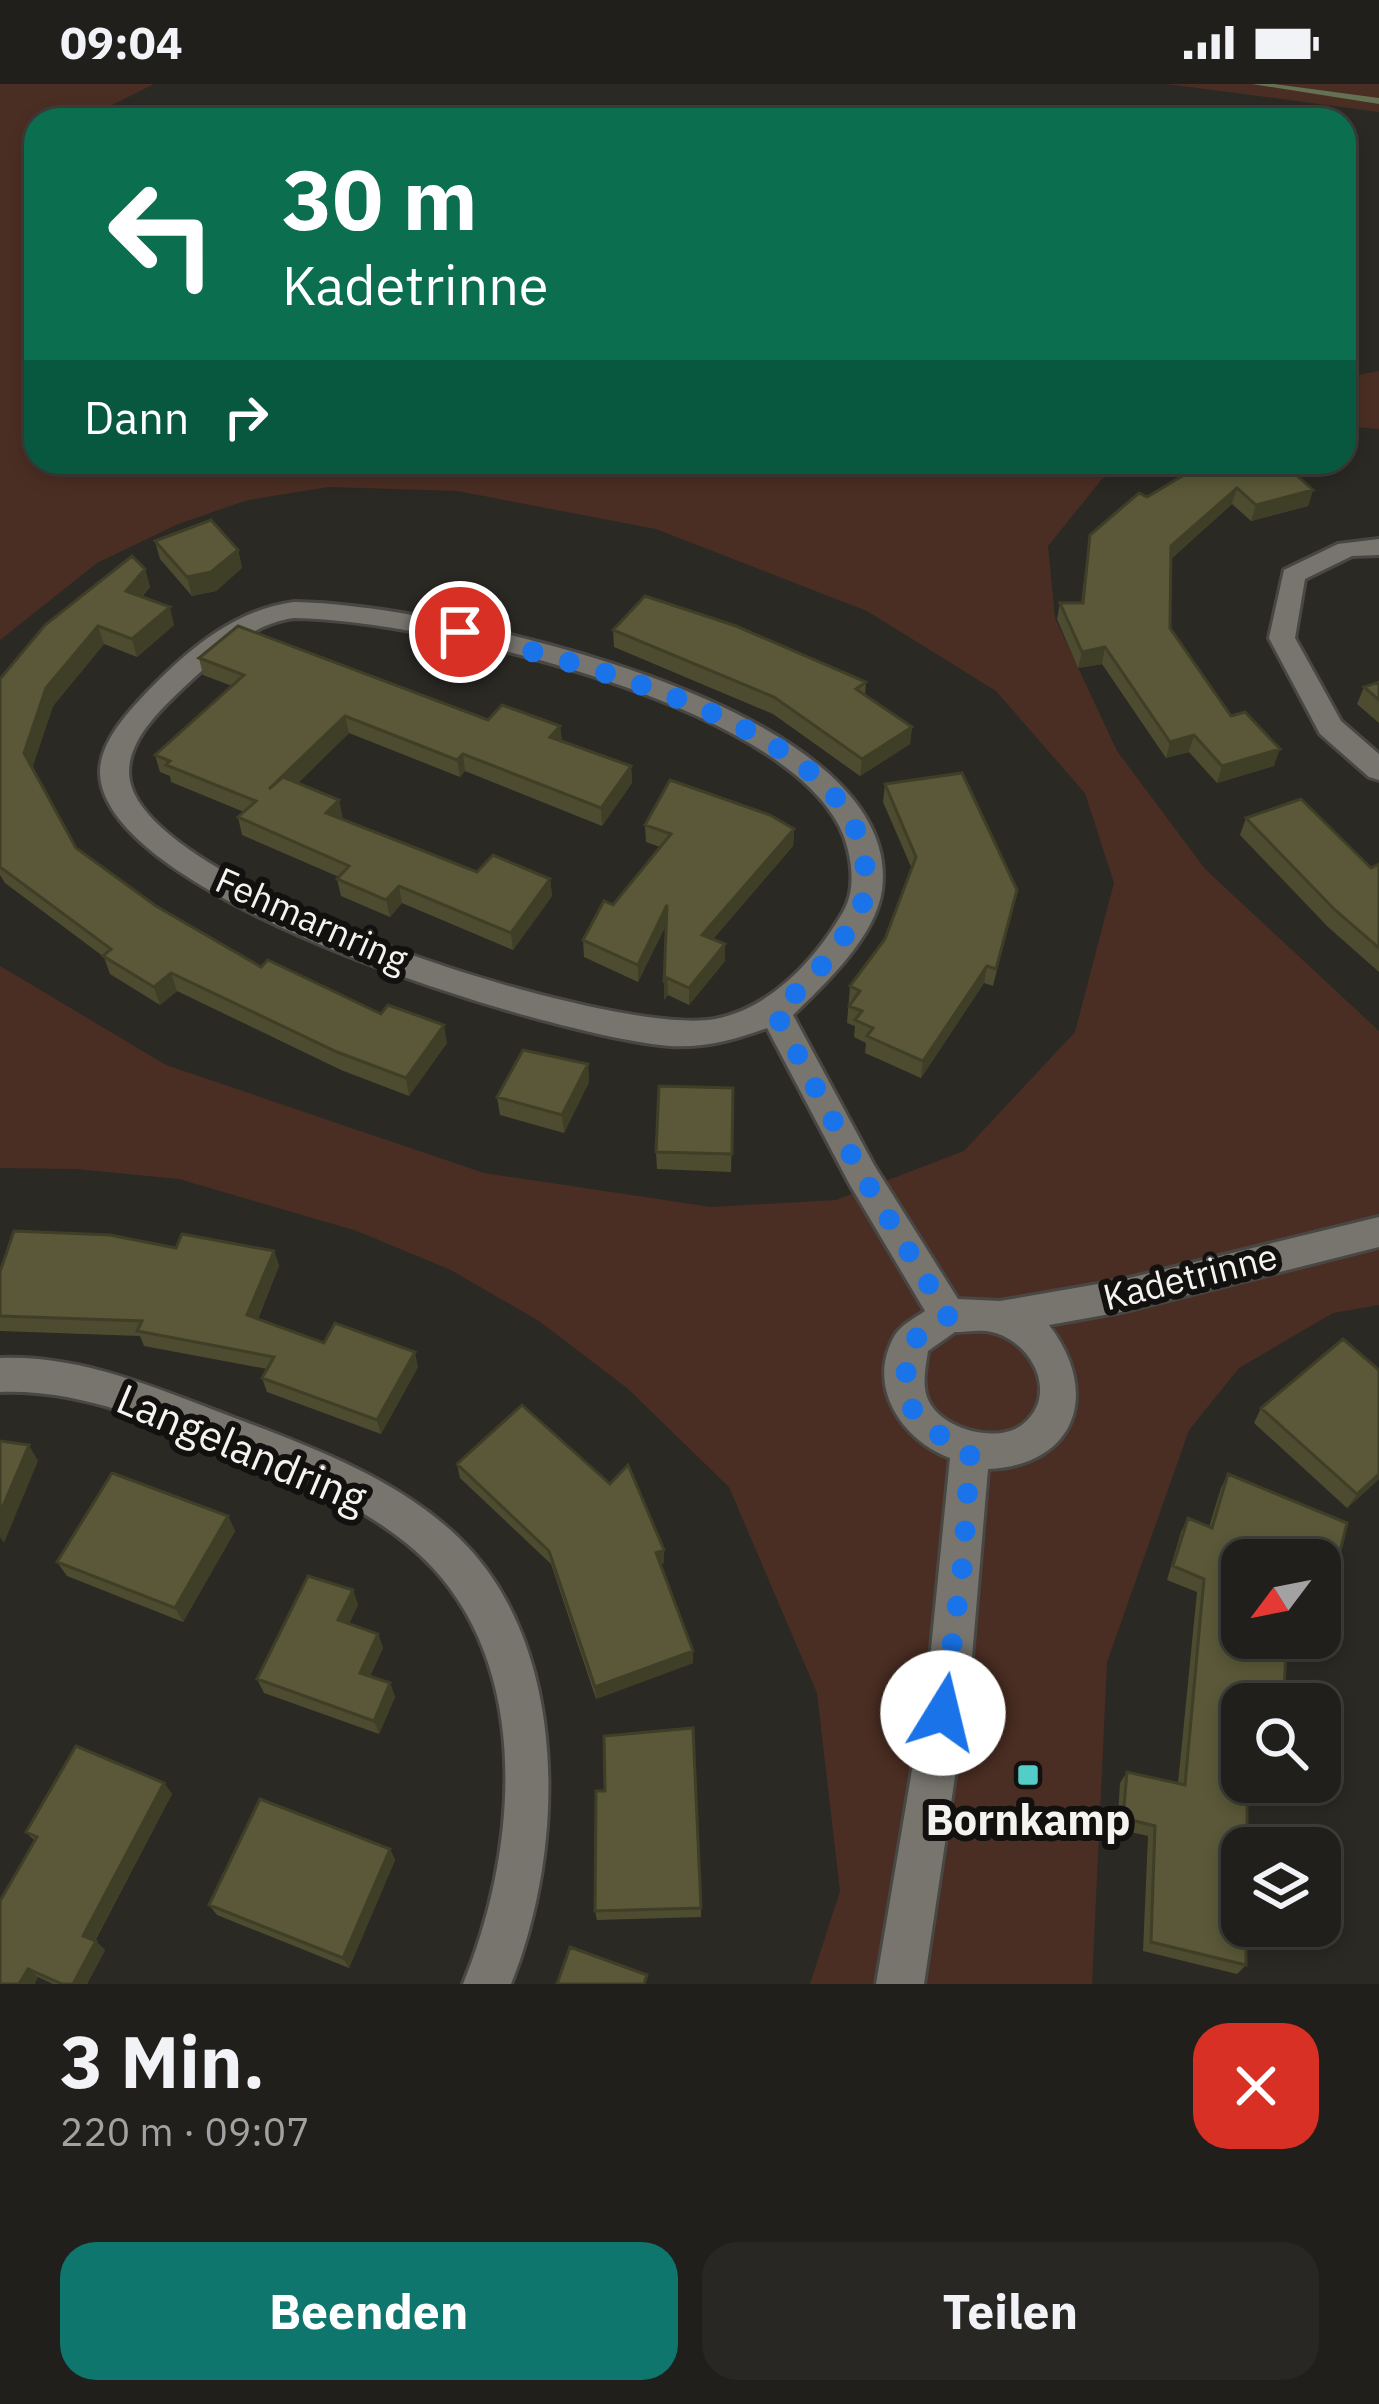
<!DOCTYPE html>
<html lang="de">
<meta charset="utf-8">
<style>
body{margin:0;font-family:"IBM Plex Sans",sans-serif;background:#282724;color:#f1f3f6;height:100vh;display:flex;flex-direction:column;font-size:45px;white-space:nowrap}
*{box-sizing:border-box;margin:0}
p{font-size:39px;color:#a2a2a3}
.icon{flex:none;width:66px;height:66px;fill:none;stroke:currentColor;stroke-width:2;stroke-linecap:round;stroke-linejoin:round}
.map{position:relative;height:1900px;overflow:hidden}
.sheet{display:flex;flex-direction:column;background:#201f1b;flex:1}
.sheet>*{flex:none}
.banner{position:absolute;left:24px;top:24px;width:1332px;height:366px;border-radius:36px;box-shadow:0 6px 18px #0003,0 0 0 3px #3d3d3a;background:#0b6e4f;color:#fff;overflow:hidden}
.needle{width:78px;rotate:238deg}
.buttons{position:absolute;left:1221px;top:1455px;display:grid;gap:24px}
.buttons a{display:grid;place-items:center;width:120px;height:120px;border-radius:24px;background:#201f1b;box-shadow:0 6px 18px #0003,0 0 0 3px #3d3d3a;font-size:60px}
.pin{position:absolute;display:grid;place-items:center;width:102px;height:102px;color:#fff;margin:-51px;border:6px solid #fff;border-radius:50%;box-shadow:0 3px 12px #0007}
.me{position:absolute;width:132px;margin:-66px;rotate:9deg;stroke-linejoin:round;filter:drop-shadow(0 0 9px #0008)}
.turn{display:flex;align-items:center;gap:42px;height:252px;padding:0 60px;font-size:54px}
.turn .icon{width:156px;height:156px;stroke-width:2.5}
.turn b{display:block;font-size:84px;line-height:102px}
.then{display:flex;align-items:center;height:114px;padding:0 60px;background:#0003;gap:24px;font-size:45px}
.round{display:grid;place-items:center;flex:none;width:126px;height:126px;border-radius:36px;background:#282724}
.summary{display:flex;align-items:center;justify-content:space-between;height:204px;padding:0 60px}
h1{font-size:72px;font-weight:700;line-height:90px}
.primary-button{display:flex;gap:24px;margin-top:auto;padding:24px 60px}
.primary-button a{flex:1;height:138px;border-radius:36px;background:#0f766e;color:#fff;font-size:48px;font-weight:700;line-height:138px;text-align:center}
.primary-button a+a{background:#282724;color:#f1f3f6}
.status{display:flex;justify-content:space-between;align-items:center;height:84px;padding:0 60px;background:#201f1b;direction:ltr}
.status svg{height:33px;fill:currentColor}
.map>svg:first-child{display:block}
.green{fill:#4b2e23}
.lines{fill:none;stroke-linecap:round;stroke-linejoin:round}
.stream{fill:#647153;fill-rule:evenodd}
.minor-casing{stroke:#494743;stroke-width:6}
.minor{fill:#78756f;fill-rule:evenodd}
.wall{fill:#4d4c30}
.shaded-wall{fill:#3f3e27}
.building{fill:#5a5838;stroke:#3f3e27;stroke-width:3}
.route{stroke:#1a73e8;stroke-width:21;stroke-dasharray:0 37.8}
.poi-dot{fill:#54cdc8;stroke:#13110f;stroke-width:4.5}
.labels{text-anchor:middle;dominant-baseline:central;stroke-width:12;stroke-linejoin:round;paint-order:stroke}
.street-label{font-size:36px;fill:#f5f3f0;stroke:#13110f}
.near-street-label{font-size:42px;fill:#f5f3f0;stroke:#13110f}
.near-poi-label{font-size:42px;font-weight:bold;fill:#f5f3f0;stroke:#13110f}
</style>
<div class="status"><b>09:04</b><svg viewBox="0 0 49 12"><path d="M0 12V9h3v3zM5 12V6h3v6zM10 12V3h3v9zM15 12V0h3v12zM26 1h20v11H26zM47 4h2v5h-2z"/></svg></div>
<div class="map">
<svg width="1379" height="1900" viewBox="0 0 1379 1900">
<rect width="100%" height="100%" fill="#2b2924"/>
<!-- green -->
<path class="green" d="M0 0H154L82 36H36V59L28 64 36 79V378H1146L1102 395 1048 462 1055 534 1117 667 1205 785 1379 947V1221L1333 1229 1239 1284 1189 1346 1107 1578 1092 1900H810L840 1807 817 1609 729 1403 627 1304 539 1237 451 1186 357 1147 179 1095 76 1085 0 1084V882L166 981 484 1089 711 1123 836 1116 964 1067 1075 948 1114 799 1085 709 996 607 867 527 656 445 457 407 329 403 248 416 178 440 97 479 0 556Z
M1167 0H1379V28Z
M1379 287V345L1344 342V294Z"/>
<g class="lines">
<!-- stream -->
<path class="stream" d="M1252 0H1274L1379 14V20Z"/>
<defs>
<path id="minor" d="M1379 455V471L1352 472 1305 495 1295 554 1341 637 1379 670V696L1369 693 1320 650 1269 554 1284 486 1338 460Z
M294 518C428 519 907 618 882 806 876 852 825 900 793 931L874 1081 958 1215 1000 1217 1121 1196 1379 1133V1163L1121 1228 1049 1241C1100 1307 1078 1381 988 1385L971 1585 924 1900H876L929 1585 950 1374C902 1356 865 1302 895 1251 901 1241 915 1234 925 1227L850 1101 767 944C734 956 705 964 670 962 560 954 106 818 100 690 99 658 129 627 149 606 190 564 235 526 294 518ZM294 534C421 535 817 623 848 766 853 787 854 809 843 828 815 876 771 924 715 935 613 954 151 806 130 697 123 661 158 628 181 606 213 576 249 540 294 534ZM955 1248C966 1248 980 1245 992 1248 1031 1257 1060 1310 1023 1340 998 1361 938 1345 927 1313 922 1299 926 1281 928 1267Z
M0 1274C80 1271 153 1303 227 1331 308 1362 396 1393 459 1454 571 1562 565 1767 511 1900H463C515 1774 534 1593 433 1484 380 1427 299 1396 228 1367 154 1338 81 1305 0 1308Z"/>
</defs>
<!-- minor casing -->
<use href="#minor" class="minor-casing"/>
<!-- minor -->
<use href="#minor" class="minor"/>
</g>
<!-- wall -->
<path class="wall" d="M1216 385 1313 406 1308 422 1251 437 1232 420 1171 475 1170 544 1231 632 1274 682 1217 699 1189 668 1166 674 1102 580 1078 584 1057 535 1060 519H1081L1090 451 1147 413Z
M155 457 238 466 242 484 216 507 192 512 160 475Z
M145 485 150 503 142 513 174 541 137 573 104 560 53 622 32 684 76 764 156 822 261 883 381 930 447 959 409 1012 341 986 177 907 160 921 110 890 104 873 5 799 0 791V595Z
M613 546 866 598 865 611 912 643 910 660 860 692 773 630 614 563Z
M199 574 488 636 560 642 562 657 631 682 632 699 602 742 465 687 460 693 349 649 298 699 343 734 342 735 477 788 550 795 552 812 513 866 402 819 390 833 341 812 337 795 339 793 242 751 238 733 244 728 171 698 170 692 160 688 155 671 232 602 203 591Z
M1379 598V639L1357 620 1364 603Z
M885 700 1017 806 993 902 984 899 921 994 865 969 866 959 854 953 855 942 847 939 850 902 885 855 912 785 883 718Z
M1246 734 1371 784 1379 780V888L1328 843 1240 751Z
M645 741 794 745 793 762 713 855 725 877 689 921 668 911 664 916 666 840 638 898 584 873 583 856 660 763 646 758Z
M588 980 589 998 564 1049 500 1031 497 1013Z
M733 1004 731 1088 657 1085 656 1068Z
M176 1164 274 1167 279 1182 258 1235 324 1259 418 1283 381 1350 267 1308 262 1294 267 1285 144 1262 140 1252 0 1247V1188Z
M1379 1286V1395L1347 1424 1254 1339 1261 1324Z
M457 1380 664 1466V1479L660 1480 693 1567V1579L596 1615 551 1480 460 1394Z
M1228 1390 1347 1439 1327 1521 1320 1531V1476H1242V1554H1287L1283 1620H1242V1698H1247V1764H1242V1842H1246V1881L1237 1890 1143 1867 1148 1752 1117 1745 1120 1699 1127 1688 1178 1699 1197 1508 1167 1496 1181 1448 1188 1434 1209 1443 1221 1404Z
M228 1432 235 1447 183 1538 67 1492 57 1478Z
M353 1506 358 1521 349 1540 378 1550 383 1564 370 1592 390 1599 395 1613 379 1650 264 1609 257 1595Z
M164 1699 172 1710 95 1857 105 1866 87 1900H53L38 1893 0 1900 35 1757 26 1748Z
M390 1765 395 1776 349 1884 217 1831 209 1821Z
M701 1824V1833L597 1836 595 1827Z"/>
<!-- shaded-wall -->
<path class="shaded-wall" d="M1237 404 1232 420 1167 478 1171 462Z
M1313 406 1308 422 1251 437 1256 421Z
M238 466 242 484 216 507 192 512 187 493Z
M145 485 150 503 131 525 126 507Z
M170 523 174 541 137 573 132 555Z
M98 542 104 560 53 622 31 688 24 669 46 604Z
M1105 563 1102 580 1078 584 1082 568Z
M345 632 349 649 273 723 269 705Z
M560 642 562 660 550 653Z
M912 643 910 660 860 692 862 675Z
M1194 651 1189 668 1166 674 1170 658Z
M1280 665 1274 682 1217 699 1222 682Z
M463 670 465 687 460 693 457 676Z
M631 682 632 699 602 742 601 724Z
M339 716 343 734 330 747 326 729Z
M794 745 793 762 702 868V851Z
M550 795 552 812 513 866 511 849Z
M399 802 402 819 390 833 386 816Z
M667 821 668 838 638 898V881Z
M725 860V877L689 921V904Z
M987 882 984 899 921 994 923 977Z
M171 889 177 907 160 921 154 903Z
M667 894 668 911 664 916V899Z
M444 941 447 959 409 1012 406 994Z
M588 980 589 998 564 1049 562 1031Z
M274 1167 279 1182 253 1246 247 1231Z
M415 1268 418 1283 381 1350 377 1336Z
M29 1361 38 1377 4 1459 0 1453V1429Z
M1379 1390V1395L1347 1424 1357 1410Z
M228 1432 235 1447 183 1538 175 1524Z
M664 1466V1479L656 1482V1469Z
M353 1506 358 1521 344 1550 338 1536Z
M378 1550 383 1564 365 1602 360 1589Z
M693 1567V1579L596 1615 595 1603Z
M390 1599 395 1613 379 1650 374 1637Z
M164 1699 172 1710 92 1861 83 1852Z
M390 1765 395 1776 349 1884 343 1874Z
M96 1857 105 1866 87 1900H73Z
M28 1885 38 1893 35 1900H19Z"/>
<!-- building -->
<path class="building" d="M1245 378H1282L1313 406 1256 421 1237 404 1171 462 1170 544 1231 632 1245 628 1280 665 1222 682 1194 651 1170 658 1105 563 1082 568 1060 519H1083L1090 451 1139 409 1147 413 1204 379 1216 385Z
M211 436 238 466 211 488 187 493 155 457Z
M132 472 145 485 126 507 170 523 132 555 98 542 46 604 24 669 76 764 156 822 261 883 268 876 381 930 388 921 444 941 406 994 337 968 171 889 154 903 103 872 111 865 0 783V595L45 541Z
M645 512 736 542 866 598 856 605 912 643 862 675 774 613 613 546Z
M238 542 488 636 502 621 560 642 550 653 631 682 601 724 463 670 457 676 345 632 269 705 283 693 339 716 326 729 477 788 493 771 550 795 511 849 399 802 386 816 337 795 349 782 238 733 256 717 166 681 170 677 155 671 244 591 199 574Z
M1379 598V616L1364 603Z
M962 689 1017 806 996 885 987 882 923 977 867 952 873 944 855 936 862 927 849 922 860 907 850 902 885 855 916 773 885 700Z
M670 696 770 731 794 745 702 851 725 860 689 904 667 894 664 899 667 821 638 881 583 856 604 817 613 821 671 750 645 741Z
M1301 715 1371 784 1379 780V864L1335 826 1246 734Z
M523 966 588 980 562 1031 497 1013Z
M659 1002 733 1004 732 1070 656 1068Z
M14 1147 110 1151 176 1164 182 1150 274 1167 247 1231 324 1259 335 1239 415 1268 377 1336 262 1294 274 1273 137 1247 142 1237 0 1232V1188Z
M1343 1255 1379 1286V1390L1357 1410 1261 1324Z
M522 1321 610 1400 628 1381 664 1466 656 1469 693 1567 595 1603 549 1467 457 1380Z
M0 1357 29 1361 0 1429Z
M112 1389 228 1432 175 1524 57 1478Z
M1228 1390 1347 1439 1327 1521 1320 1518V1476H1242V1554H1287L1283 1620H1242V1698H1247V1764H1242V1842H1246V1881L1151 1858 1155 1742 1123 1734 1127 1688 1185 1701 1204 1495 1173 1482 1188 1434 1212 1444Z
M308 1492 353 1506 338 1536 378 1550 360 1589 390 1599 374 1637 257 1595Z
M693 1644 701 1824 595 1827 596 1707H605L604 1652Z
M76 1662 164 1699 83 1852 96 1857 73 1900H62L28 1885 19 1900H0V1817L37 1753 26 1748Z
M260 1715 390 1765 343 1874 209 1821Z
M570 1863 647 1891 644 1900H557Z"/>
<g class="lines">
<!-- route -->
<path class="route" d="M460 548C570 579 849 640 864 777 866 789 869 803 865 813 847 858 811 897 775 928L862 1091 948 1232 911 1258C896 1325 913 1337 970 1369L963 1478 943 1629"/>
</g>
<!-- markers -->
<rect class="poi-dot" x="1016" y="1679" width="24" height="24" rx="6"/>
<g class="labels">
<!-- street labels -->
<g class="street-label">
<text transform="translate(312 835) rotate(24)">Fehmarnring</text>
<text transform="translate(1190 1192) rotate(-14)">Kadetrinne</text>
</g>
<!-- near-street labels -->
<g class="near-street-label">
<text transform="translate(242 1364) rotate(23)">Langelandring</text>
</g>
<!-- near-poi labels -->
<g class="near-poi-label">
<text x="1028" y="1735">Bornkamp</text>
</g>
</g>
</svg>
<div class="buttons">
<a><svg class="needle" viewBox="-14 -14 28 28"><path d="M0-13l5 13h-10z" fill="#e53935"/><path d="M0 13l5-13h-10z" fill="#a2a2a3"/></svg></a>
<a><svg class="icon" aria-label="search" viewBox="0 0 24 24"><circle cx="10" cy="10" r="6"/><path d="M15 15l6 6"/></svg></a>
<a><svg class="icon" aria-label="layers" viewBox="0 0 24 24"><path d="M12 4l9 5-9 5-9-5zM3 14l9 5 9-5"/></svg></a>
</div>
<div class="pin" style="left:460px;top:548px;background:#d93025"><svg class="icon" aria-label="arrive" viewBox="0 0 24 24"><path d="M6 21V4h12l-3 4 3 4H6"/></svg></div>
<svg class="me" style="left:943px;top:1629px" viewBox="-20 -20 40 40"><circle r="19" fill="#fff"/><path d="M0-13L10 11 0 6-10 11z" fill="#1a73e8"/></svg>
<div class="banner">
<div class="turn"><svg class="icon" aria-label="left" viewBox="0 0 24 24"><path d="M17 20v-9H6M10 6l-5 5 5 5"/></svg><div><b>30 m</b>Kadetrinne</div></div>
<div class="then">Dann<svg class="icon" aria-label="right" viewBox="0 0 24 24"><path d="M7 20v-9h11M14 6l5 5-5 5"/></svg></div>
</div>
</div>
<section class="sheet">
<div class="summary"><div><h1>3 Min.</h1><p>220 m · 09:07</p></div><a class="round" style="background:#d93025;color:#fff"><svg class="icon" aria-label="close" viewBox="0 0 24 24"><path d="M6 6l12 12M18 6L6 18"/></svg></a></div>
<div class="primary-button"><a>Beenden</a><a>Teilen</a></div>
</section>
